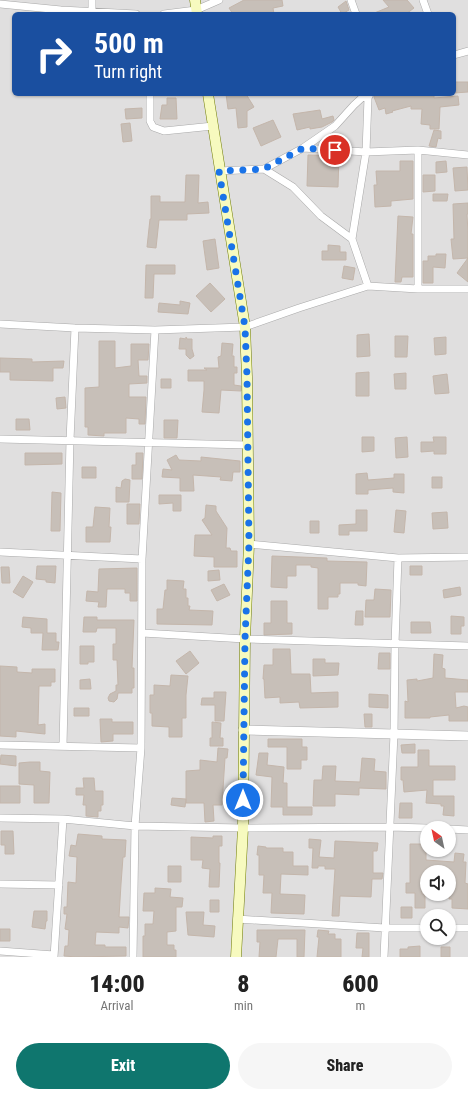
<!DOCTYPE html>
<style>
body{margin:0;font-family:"Roboto Condensed",sans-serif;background:#f6f6f6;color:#222;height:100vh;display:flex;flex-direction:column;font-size:15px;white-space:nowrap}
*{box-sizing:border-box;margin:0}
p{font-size:13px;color:#767676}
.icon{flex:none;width:22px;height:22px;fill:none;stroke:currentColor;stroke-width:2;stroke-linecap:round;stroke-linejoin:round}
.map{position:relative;height:957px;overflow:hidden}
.panel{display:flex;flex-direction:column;background:#fff;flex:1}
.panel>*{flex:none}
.banner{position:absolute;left:12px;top:12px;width:444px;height:84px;border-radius:6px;box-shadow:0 1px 3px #0004;background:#1a4fa0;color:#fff;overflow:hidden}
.needle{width:26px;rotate:327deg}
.buttons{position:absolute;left:420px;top:821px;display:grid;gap:8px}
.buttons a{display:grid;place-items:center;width:36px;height:36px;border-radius:50%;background:#fff;box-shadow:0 1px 3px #0004;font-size:20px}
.pin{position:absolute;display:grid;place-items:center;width:34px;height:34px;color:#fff;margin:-17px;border:2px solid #fff;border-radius:50%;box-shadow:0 1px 4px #0007}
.me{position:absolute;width:44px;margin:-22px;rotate:0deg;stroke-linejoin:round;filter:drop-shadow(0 0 3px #0008)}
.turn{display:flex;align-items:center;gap:14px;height:84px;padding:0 16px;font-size:18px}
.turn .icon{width:52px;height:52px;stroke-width:2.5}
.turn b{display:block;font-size:28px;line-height:34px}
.eta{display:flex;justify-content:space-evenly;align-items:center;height:68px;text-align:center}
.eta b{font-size:24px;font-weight:800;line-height:28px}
.button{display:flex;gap:8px;margin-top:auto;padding:8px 16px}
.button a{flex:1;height:46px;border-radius:24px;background:#0f766e;color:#fff;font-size:16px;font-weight:800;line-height:46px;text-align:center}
.button a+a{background:#f6f6f6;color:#222}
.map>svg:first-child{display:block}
.residential{fill:#e0dfdf;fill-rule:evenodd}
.building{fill:#c7bfb8;stroke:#c4b6ab}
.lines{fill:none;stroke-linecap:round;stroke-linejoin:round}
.minor-casing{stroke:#a9a9a9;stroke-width:8}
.tertiary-casing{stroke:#a9a9a9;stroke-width:10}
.secondary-casing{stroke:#707d05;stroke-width:11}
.minor{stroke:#fff;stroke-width:7}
.tertiary{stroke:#fff;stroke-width:9}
.secondary{stroke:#f7fabf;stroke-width:10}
.route{stroke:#1a73e8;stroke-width:7;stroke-dasharray:0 12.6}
</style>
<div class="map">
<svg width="468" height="957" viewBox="0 0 468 957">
<rect width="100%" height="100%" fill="#f2efe9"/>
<!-- residential -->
<path class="residential" d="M0 0H468V957H0ZM14 14H454V94H14ZM427 828H449V850H427ZM427 872H449V894H427ZM427 916H449V938H427Z"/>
<!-- building -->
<path class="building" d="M244 0H282L283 6 273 8 274 14H233L229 8Z
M383 0H407L414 8 406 14H372L389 7Z
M346 1 349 10 342 14 338 7Z
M454 82H468V92L454 93Z
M226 94H246L254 107 247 111V127L238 128 236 108 228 109Z
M375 94H434V98L458 96 459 105 440 107 439 129H430V125L421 124 422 109H411V106L392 111 393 112 386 114 385 108 379 110 374 97Z
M167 98H176L177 119H160L162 105H167Z
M142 108V118L126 119 125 109Z
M320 110 322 119 333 116 334 120 332 122 322 127 310 129V127L297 130 293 114Z
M273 120 281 137 261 146 253 128Z
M130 123 132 141 123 142 121 124Z
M434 130 441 131V139L438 138 436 147 429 146Z
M308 155 339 156 338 187 307 186Z
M400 161H413V199L391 201V206L375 207 374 185H377L376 171H400Z
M446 161 447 172 436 173V162Z
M467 167 468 190 455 191 453 168Z
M186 175H199L198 203 208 202 209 213 187 214V220H159L156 248 147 247 150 219H151V196H160V202H185Z
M423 175H435V191L423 192Z
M433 194H448L447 201H433Z
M468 203V214H467L468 233V282L457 273 468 258 453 259 451 239H454L453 204Z
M398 216 413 217 411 234H413V277H402L401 282H395Z
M215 239 219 268 207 270 203 241Z
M328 245 340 246V252H346V260H322V251H328Z
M436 254H446L445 268 433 267V283H423V261H428V256H436Z
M146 265H175V274H154L153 298H145Z
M344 266 355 268 353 280 342 278Z
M210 283 225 299 211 312 196 296Z
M180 301 190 303 188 314 158 312 159 303 180 305Z
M369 334 370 356 357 357V335Z
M395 336H408L407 357H395Z
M186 337 187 339H192V349L194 356 190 359 186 355V349H179L180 338 186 339Z
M446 337V354L435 355 434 338Z
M99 341H115V368L131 366V344H149L148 360H138L139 376H147V383L129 384V397H146L145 424H139V419L126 418V433H104V436L88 435V427H85V388L99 387Z
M222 343 233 344 232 356H234V367H237V373H234V385L241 386V391L221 390 219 413 202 412 204 390V381H188V370H207L204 368H219L218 357 221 356Z
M0 358 32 359V362L64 361 63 368H53V381L10 380V372H0Z
M369 372V396H356V373Z
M406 373V389H395L394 374Z
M447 374 449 393 435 394 433 376Z
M161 379H171V388H161Z
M65 397 66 408 57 409 56 398Z
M16 419H29L30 430H16Z
M164 420H178L177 438H164Z
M362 437H374V451L362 452Z
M407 437 408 457 396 458 395 438Z
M433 437H446V454H434V451L421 452V442H434Z
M25 453H62V464L25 465Z
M136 453H143L142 479H132V465H136Z
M176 455 179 460 201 461V457L240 461V472H233L232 481 220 480 221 477 193 475 194 491H180V478L162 477 163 469 172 470 167 460Z
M82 467H96V478H82Z
M367 473 368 480 394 478V474H404V493L393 492V488L368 490V494H356V474Z
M432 477H442V488H432Z
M125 479 130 480 129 502H116V487L121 488 122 481Z
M52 492 61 493 60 531H51Z
M159 495H181V511H173V503L159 504Z
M127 504H140L139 524H127Z
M206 505 216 506V511L227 528 226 548H230L231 551H237V567H214V557L194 556 195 535H212L202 520 205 518Z
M95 507 110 508 109 527H111L110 542H86V527H93Z
M356 510H367V531H349V535H339V525L356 524Z
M396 510 406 511 404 533 394 532Z
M447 512 448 528 433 529 432 513Z
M310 521H319V533H310Z
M272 556 327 558V561L367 562 366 586 358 585V583H340V594H338V597H328V609H318V568L311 567V565H296V576H287V588L271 587Z
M37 566H56L55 583 46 582V580L36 579Z
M410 566H422V575H410Z
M1 567H9L10 583H2Z
M137 568V601H130V593H125V589H107L106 607H98L99 602 86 601 87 591 98 592 99 569Z
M219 570 220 580 208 581V571Z
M23 576 33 582 23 598 13 592Z
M167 580 184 581 183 589H186V598H188V606H190L189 610 213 611 212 625 157 624V609H163L165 590H167Z
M224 584 230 595 217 601 211 590Z
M460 587 461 595 444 598 443 590Z
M375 589 391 590 390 617H365L366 600H374Z
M271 601H287V623H292V634L264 635V623H271Z
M356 611H363V625H355Z
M451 616 464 617V626H461V634H451Z
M23 617 47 619V633H56V642H59L58 650H42L43 633H31V628L22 627Z
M84 617H97V620H134L132 668H134V688H132V693H118L117 699 114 702 109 701 108 698 110 694 116 691V685H118L117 660H113V644H116V628H97L96 632H83Z
M411 622H430L431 633H411Z
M80 646H94V662H88V664H80Z
M273 649H290L291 674H310L311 693 338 692V707L300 708 299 702 280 703V697L265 698 264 679H263L264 665H273Z
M190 651 199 663 186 674 176 661Z
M379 653H390V669H378Z
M434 654 443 655 442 668 445 669V678L468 680V692H455L456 708 464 706 468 707V721H449V715L430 717V718H405V701L408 702 407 680 417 679V681L433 678Z
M313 659H325V663H339L338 675 313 676Z
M0 666 17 667V672L32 673V669H55V682H51V686H39L38 725 45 724V734L16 731V737L0 736Z
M171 675 188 676 186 695V718H182V737H169V727L152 726V713H150V695H154V685L170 686Z
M90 679 91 689H80V680Z
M214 692H226L224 721H215V705H201L202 698H214Z
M369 694 388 695V708L369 707Z
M74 708H89V716H74Z
M364 714H372V727H365Z
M100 719H112V722H133V734H113V741L101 742Z
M212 722 221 723 220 738H223V746H210V738H212Z
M268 739H302V747H307V760H301V769H287V747H268Z
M415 744V753H402L401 745Z
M218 748 228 749 227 758H225L222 805H213L214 821 205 822 204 803H186V771L200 770V760L217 762Z
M418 750H429V766H455V780H433V796H454V816L443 815 444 806H441V804L426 803 427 790 404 792 403 780H401V767H418Z
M259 753H268L267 765 284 767 283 783H287V807H312V815H283V807H271L272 777 256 775Z
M1 755 16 756V766L0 764Z
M362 758 375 759 374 771 386 772V789L359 788V795L335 794V806H313L314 780H322L323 766H336L335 781 360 782Z
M30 762H40V771L50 772 49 803H34V785L19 784V763Z
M83 778H94L95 791H103V805H101V811H98V817L86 816V805H83L84 795H76V788H84Z
M0 786H20V803H0Z
M172 798 186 799 185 807 171 805Z
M400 803H412V818H399Z
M1 831H13L14 854H5V845H1Z
M78 834 102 836V839L126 840 125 857H123L121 884 119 917H129L128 928 119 927V933L96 932 95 945H105V947H126V956L77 957 64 956 65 946H68L69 930 65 929 67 914H64V907H67L68 882 76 883 77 857 69 856 71 845 76 846Z
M213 836H222V846H219V863H220L219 887H209L210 869 202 868 203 860H191V837L213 838Z
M309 839 321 840 319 857 334 858 335 841 378 843 377 851H373V873H383L382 879H372L371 897 340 896 339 916H332L335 869H325V866H318V868H312L313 848H309Z
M410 844H426V860L454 862 455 853 464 854 463 862H466L465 883 468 884V909L452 908V899H449V872H425V875H422V894H425V908H415V893H406V883H410Z
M258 846 266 847V848H283V852H293V866H308V875L281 874 280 894 305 895 304 914 271 913 272 893H263L264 875H259V855H257Z
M168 866H181V882H168Z
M155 888 171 889 170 897 183 898 182 907H176V931L167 932V945H174V950H176V957H143V936H145V924H153L154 911H143L144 893H155Z
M210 900H219V912H210Z
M401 907H412V918H401Z
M34 911H47V921H46L45 929 32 927Z
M186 912H204L203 925 215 926 214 937 188 935Z
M0 929H10V941H0Z
M257 930H305L304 957H297V939H278L276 957H259L260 942H257Z
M318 930 329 931 328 934H335V939H341V957H317L319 937H317Z
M357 933H369V957H362L363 948H356Z
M420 946V957H400V949H408V947Z
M441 947H450V957H441Z"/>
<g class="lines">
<defs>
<path id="minor" d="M92 0V11
M351 0 356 14
M423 0 428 14
M0 4 61 10 136 14
M164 14 196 10 219 0
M454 55 468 51
M150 94V121L153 127 164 131 213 126
M303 148 366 152 418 150 468 155
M264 169 293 187 321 216 352 239
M219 171 264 169 303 148 335 126 354 105 366 94
M368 286 352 239 366 152 368 98 370 94
M418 289V150
M0 324 75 328 155 330 245 327 299 308 368 286 418 289H468
M0 439 248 445
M249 544 398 558 468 557
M0 552 142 559
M142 633 245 639 468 646
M0 745 141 748
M63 746 70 440 75 328
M0 818 63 819 135 826 243 828 389 827 427 828
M449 829 468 830
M0 884 59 885
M237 919 385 928H427
M449 928H468
M0 951 54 955
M54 957 63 819
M133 957 135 826 141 748 142 559 155 330
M384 957 394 734 395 644 398 558"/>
<path id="tertiary" d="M243 730 468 736"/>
<path id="secondary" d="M195 0 197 14
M208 94 245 327 247 377 249 544 245 639 243 828 236 957"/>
</defs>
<!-- minor casing -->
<use href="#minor" class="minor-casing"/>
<!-- tertiary casing -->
<use href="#tertiary" class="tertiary-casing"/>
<!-- secondary casing -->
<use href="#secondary" class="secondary-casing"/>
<!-- minor -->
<use href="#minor" class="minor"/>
<!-- tertiary -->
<use href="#tertiary" class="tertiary"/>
<!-- secondary -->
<use href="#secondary" class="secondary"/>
</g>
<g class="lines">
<!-- route -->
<path class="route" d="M243 800 245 639 249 544 247 377 245 327 219 171 264 169 303 148 335 150"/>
</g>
</svg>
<div class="buttons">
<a><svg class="needle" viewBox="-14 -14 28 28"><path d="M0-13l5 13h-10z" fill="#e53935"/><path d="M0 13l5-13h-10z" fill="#767676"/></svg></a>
<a><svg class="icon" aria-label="sound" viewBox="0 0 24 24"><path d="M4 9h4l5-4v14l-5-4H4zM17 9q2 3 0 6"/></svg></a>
<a><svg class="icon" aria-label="search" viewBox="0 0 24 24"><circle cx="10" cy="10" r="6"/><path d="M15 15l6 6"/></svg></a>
</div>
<div class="pin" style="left:335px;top:150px;background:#d93025"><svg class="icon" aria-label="arrive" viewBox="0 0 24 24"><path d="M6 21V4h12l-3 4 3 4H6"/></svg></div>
<svg class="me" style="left:243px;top:800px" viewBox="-20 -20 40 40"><circle r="17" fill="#1a73e8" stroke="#fff" stroke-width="3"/><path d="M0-11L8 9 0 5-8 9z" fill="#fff"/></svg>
<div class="banner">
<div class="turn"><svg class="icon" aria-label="right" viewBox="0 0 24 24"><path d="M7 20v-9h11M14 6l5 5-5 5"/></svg><div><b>500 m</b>Turn right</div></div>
</div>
</div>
<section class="panel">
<div class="eta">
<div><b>14:00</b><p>Arrival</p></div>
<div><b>8</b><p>min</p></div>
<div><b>600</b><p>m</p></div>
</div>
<div class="button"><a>Exit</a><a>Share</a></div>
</section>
